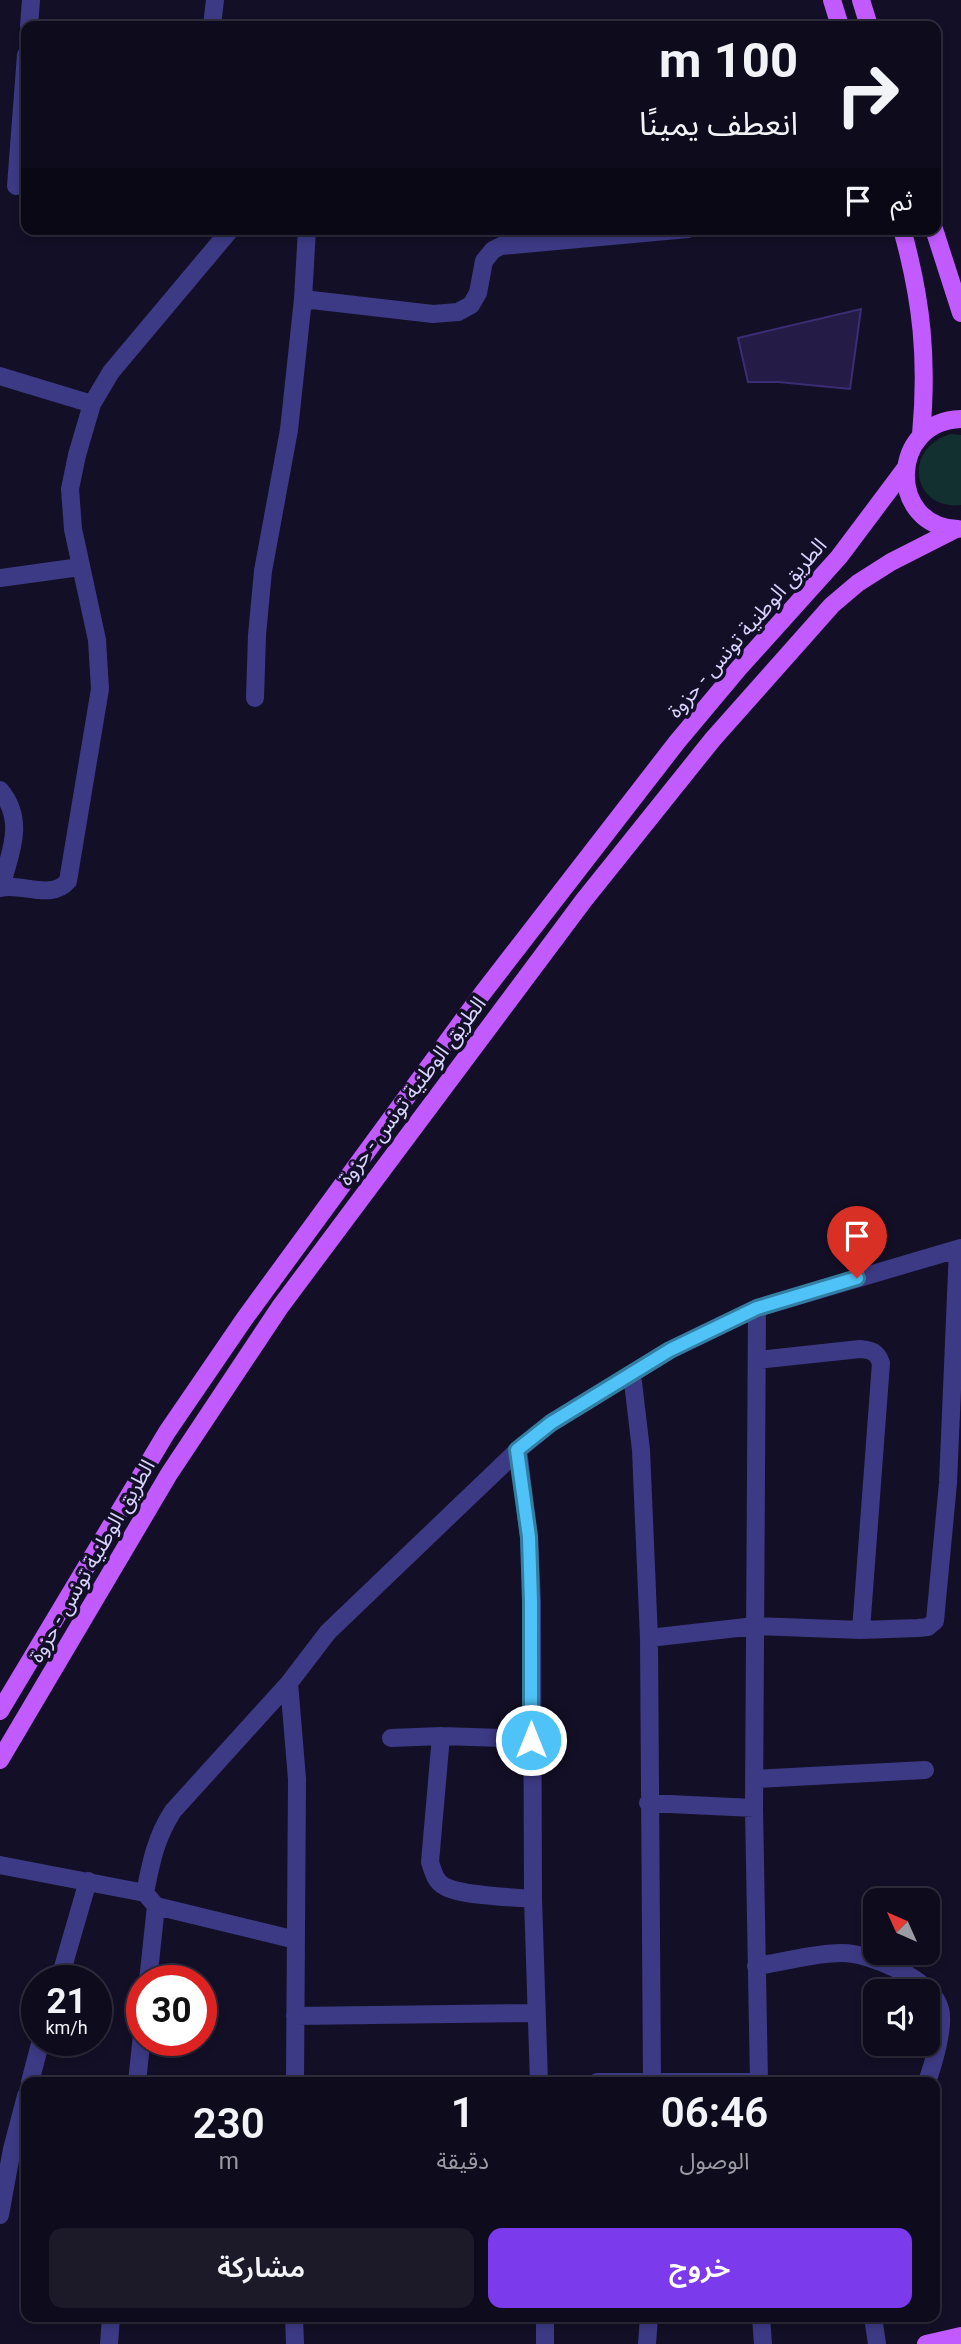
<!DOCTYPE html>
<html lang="ar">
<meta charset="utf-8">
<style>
body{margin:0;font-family:Roboto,"Noto Sans Arabic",sans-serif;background:#1c1929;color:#f1f3f6;direction:rtl;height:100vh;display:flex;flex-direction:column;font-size:26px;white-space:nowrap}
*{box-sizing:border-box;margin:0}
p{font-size:23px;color:#9b9ba3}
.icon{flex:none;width:38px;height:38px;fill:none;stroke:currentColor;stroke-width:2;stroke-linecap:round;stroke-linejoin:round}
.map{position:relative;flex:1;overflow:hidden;direction:ltr}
.details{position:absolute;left:21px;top:2077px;width:919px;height:245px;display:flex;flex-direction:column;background:#0e0b1c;border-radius:14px;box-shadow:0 4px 10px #0003,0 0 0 2px #2e2b3b;direction:rtl}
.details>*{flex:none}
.hud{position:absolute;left:21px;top:21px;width:920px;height:214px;border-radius:14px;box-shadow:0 4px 10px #0003,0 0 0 2px #2e2b3b;direction:rtl;background:#0e0b1c;color:#f1f3f6;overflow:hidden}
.needle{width:46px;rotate:315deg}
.controls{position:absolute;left:863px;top:1888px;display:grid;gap:14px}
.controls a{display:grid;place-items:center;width:77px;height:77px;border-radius:14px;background:#0e0b1c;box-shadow:0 4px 10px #0003,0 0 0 2px #2e2b3b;font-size:35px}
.speed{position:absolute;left:21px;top:1965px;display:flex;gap:14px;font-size:35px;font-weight:700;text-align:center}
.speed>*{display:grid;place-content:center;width:91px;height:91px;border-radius:50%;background:#0e0b1c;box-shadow:0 4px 10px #0003,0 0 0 2px #2e2b3b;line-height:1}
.speed small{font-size:18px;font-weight:400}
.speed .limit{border:10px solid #d22;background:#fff;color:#111}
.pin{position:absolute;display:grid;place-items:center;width:60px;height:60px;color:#fff;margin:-72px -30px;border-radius:50% 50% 50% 0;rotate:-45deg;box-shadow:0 0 7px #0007}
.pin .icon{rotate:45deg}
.me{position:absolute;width:77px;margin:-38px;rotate:0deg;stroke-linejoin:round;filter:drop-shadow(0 0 5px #0008)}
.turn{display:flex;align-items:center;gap:24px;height:147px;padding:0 28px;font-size:32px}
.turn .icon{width:91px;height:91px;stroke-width:2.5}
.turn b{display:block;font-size:49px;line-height:60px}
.then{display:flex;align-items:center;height:66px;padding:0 28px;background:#0003;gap:14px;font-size:26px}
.eta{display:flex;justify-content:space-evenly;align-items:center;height:119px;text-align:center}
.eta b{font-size:42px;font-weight:600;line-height:49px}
.button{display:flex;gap:14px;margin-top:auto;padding:14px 28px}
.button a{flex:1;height:80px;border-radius:14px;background:#7c3aed;color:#fff;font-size:28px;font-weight:600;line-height:80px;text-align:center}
.button a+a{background:#1c1929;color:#f1f3f6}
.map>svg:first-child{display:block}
.green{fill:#12302f}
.building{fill:#241b47;stroke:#3b2d73;stroke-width:2}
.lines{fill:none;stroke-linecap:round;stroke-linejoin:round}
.minor{stroke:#3d3a85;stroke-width:18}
.major{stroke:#c25bff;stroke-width:18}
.route-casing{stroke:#337fa1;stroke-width:18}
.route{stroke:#4fc3f7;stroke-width:12}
.labels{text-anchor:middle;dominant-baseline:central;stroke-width:7;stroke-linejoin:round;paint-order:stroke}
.street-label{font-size:21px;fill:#d9d4ff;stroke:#130f26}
</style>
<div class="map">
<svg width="961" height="2344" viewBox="0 0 961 2344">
<rect width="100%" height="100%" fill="#130f26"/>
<!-- green -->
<path class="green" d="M951 434 961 435V505C914 511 900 449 951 434Z"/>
<!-- building -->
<path class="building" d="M861 309 850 389 778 382H748L738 338Z"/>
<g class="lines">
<!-- minor -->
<path class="minor" d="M29 26 31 0
M212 26 215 0
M16 186 26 55
M303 299 433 314 458 312 471 305 478 293 484 261 493 250 501 246 688 229
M0 376 92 404
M0 578 80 567
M255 698 257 635 263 571 289 430 303 299 307 229
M0 790C26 821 10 853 1 887
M0 888C21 882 51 901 68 881L100 689 97 640 73 529 70 489 77 455 92 404 111 372 231 229
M757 1308 754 1808 759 2082
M758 1360 860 1349C872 1350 877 1352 881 1363L861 1630
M632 1374 641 1450 649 1638 652 2082
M518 1450 529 1537 532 1602 533 1899 539 2082
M649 1638 755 1626 861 1630 918 1628 928 1627 935 1621 948 1483 958 1249
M289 1683 297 1779 295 2082
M441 1736 430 1862C433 1871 435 1881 444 1886 460 1896 512 1897 533 1899
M391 1738 441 1736 531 1739
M755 1779 925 1770
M648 1803 754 1808
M0 1865 145 1893
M156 1906 296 1940
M756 1966C784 1962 814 1953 842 1953 870 1953 932 1979 940 2009 945 2026 933 2065 927 2082
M59 1981 88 1881
M148 1981 156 1906 145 1893C151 1862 156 1837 173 1811L289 1683 328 1632 518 1450 551 1423 670 1350 757 1308 961 1248
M295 2016 536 2013
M30 2082 41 2040
M137 2082 142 2035
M597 2082H750
M0 2215 12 2149 26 2096
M294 2317 295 2344
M545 2317V2344
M761 2317 763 2344
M873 2317 877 2344
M109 2344 111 2317
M647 2344 649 2317"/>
<!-- major -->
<path class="major" d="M832 0 840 26
M861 0 869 26
M902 229C922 301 928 360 921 435
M934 229 961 313
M958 529C887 527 889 421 961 419
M0 1711 167 1432 245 1318 482 994 581 866 677 742 739 668 839 557 905 469
M0 1760 169 1474 280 1307 584 900 713 739 832 605 858 583 891 562 954 530
M926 2344 961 2336"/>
</g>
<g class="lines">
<defs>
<path id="route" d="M531 1740V1602L529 1537 517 1450 551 1423 670 1350 757 1308 857 1278"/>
</defs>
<!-- route casing -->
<use href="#route" class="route-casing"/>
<!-- route -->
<use href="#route" class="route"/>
</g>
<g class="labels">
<!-- street labels -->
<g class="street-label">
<text transform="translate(747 628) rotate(-49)">الطريق الوطنية تونس - حزوة</text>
<text transform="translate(412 1091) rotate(-53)">الطريق الوطنية تونس - حزوة</text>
<text transform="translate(92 1561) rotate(-60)">الطريق الوطنية تونس - حزوة</text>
</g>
</g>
</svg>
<div class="controls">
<a><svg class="needle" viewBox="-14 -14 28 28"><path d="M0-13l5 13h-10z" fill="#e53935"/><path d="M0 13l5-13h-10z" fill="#9b9ba3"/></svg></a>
<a><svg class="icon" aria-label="sound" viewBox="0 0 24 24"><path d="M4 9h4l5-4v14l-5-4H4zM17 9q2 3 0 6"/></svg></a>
</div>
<div class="speed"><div>21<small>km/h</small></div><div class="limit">30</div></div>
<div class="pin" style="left:857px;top:1278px;background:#d93025"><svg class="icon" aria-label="arrive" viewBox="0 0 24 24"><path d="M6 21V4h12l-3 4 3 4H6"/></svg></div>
<svg class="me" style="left:531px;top:1740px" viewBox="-20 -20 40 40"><circle r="17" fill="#4fc3f7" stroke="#fff" stroke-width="3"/><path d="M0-11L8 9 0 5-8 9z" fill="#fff"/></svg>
<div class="hud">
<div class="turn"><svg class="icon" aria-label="right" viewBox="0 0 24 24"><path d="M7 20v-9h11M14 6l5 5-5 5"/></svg><div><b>100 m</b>انعطف يمينًا</div></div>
<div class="then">ثم<svg class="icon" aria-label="arrive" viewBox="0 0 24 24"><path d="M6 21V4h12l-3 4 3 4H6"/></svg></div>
</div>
<section class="details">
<div class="eta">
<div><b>06:46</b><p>الوصول</p></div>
<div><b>1</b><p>دقيقة</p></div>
<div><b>230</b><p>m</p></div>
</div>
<div class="button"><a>خروج</a><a>مشاركة</a></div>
</section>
</div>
